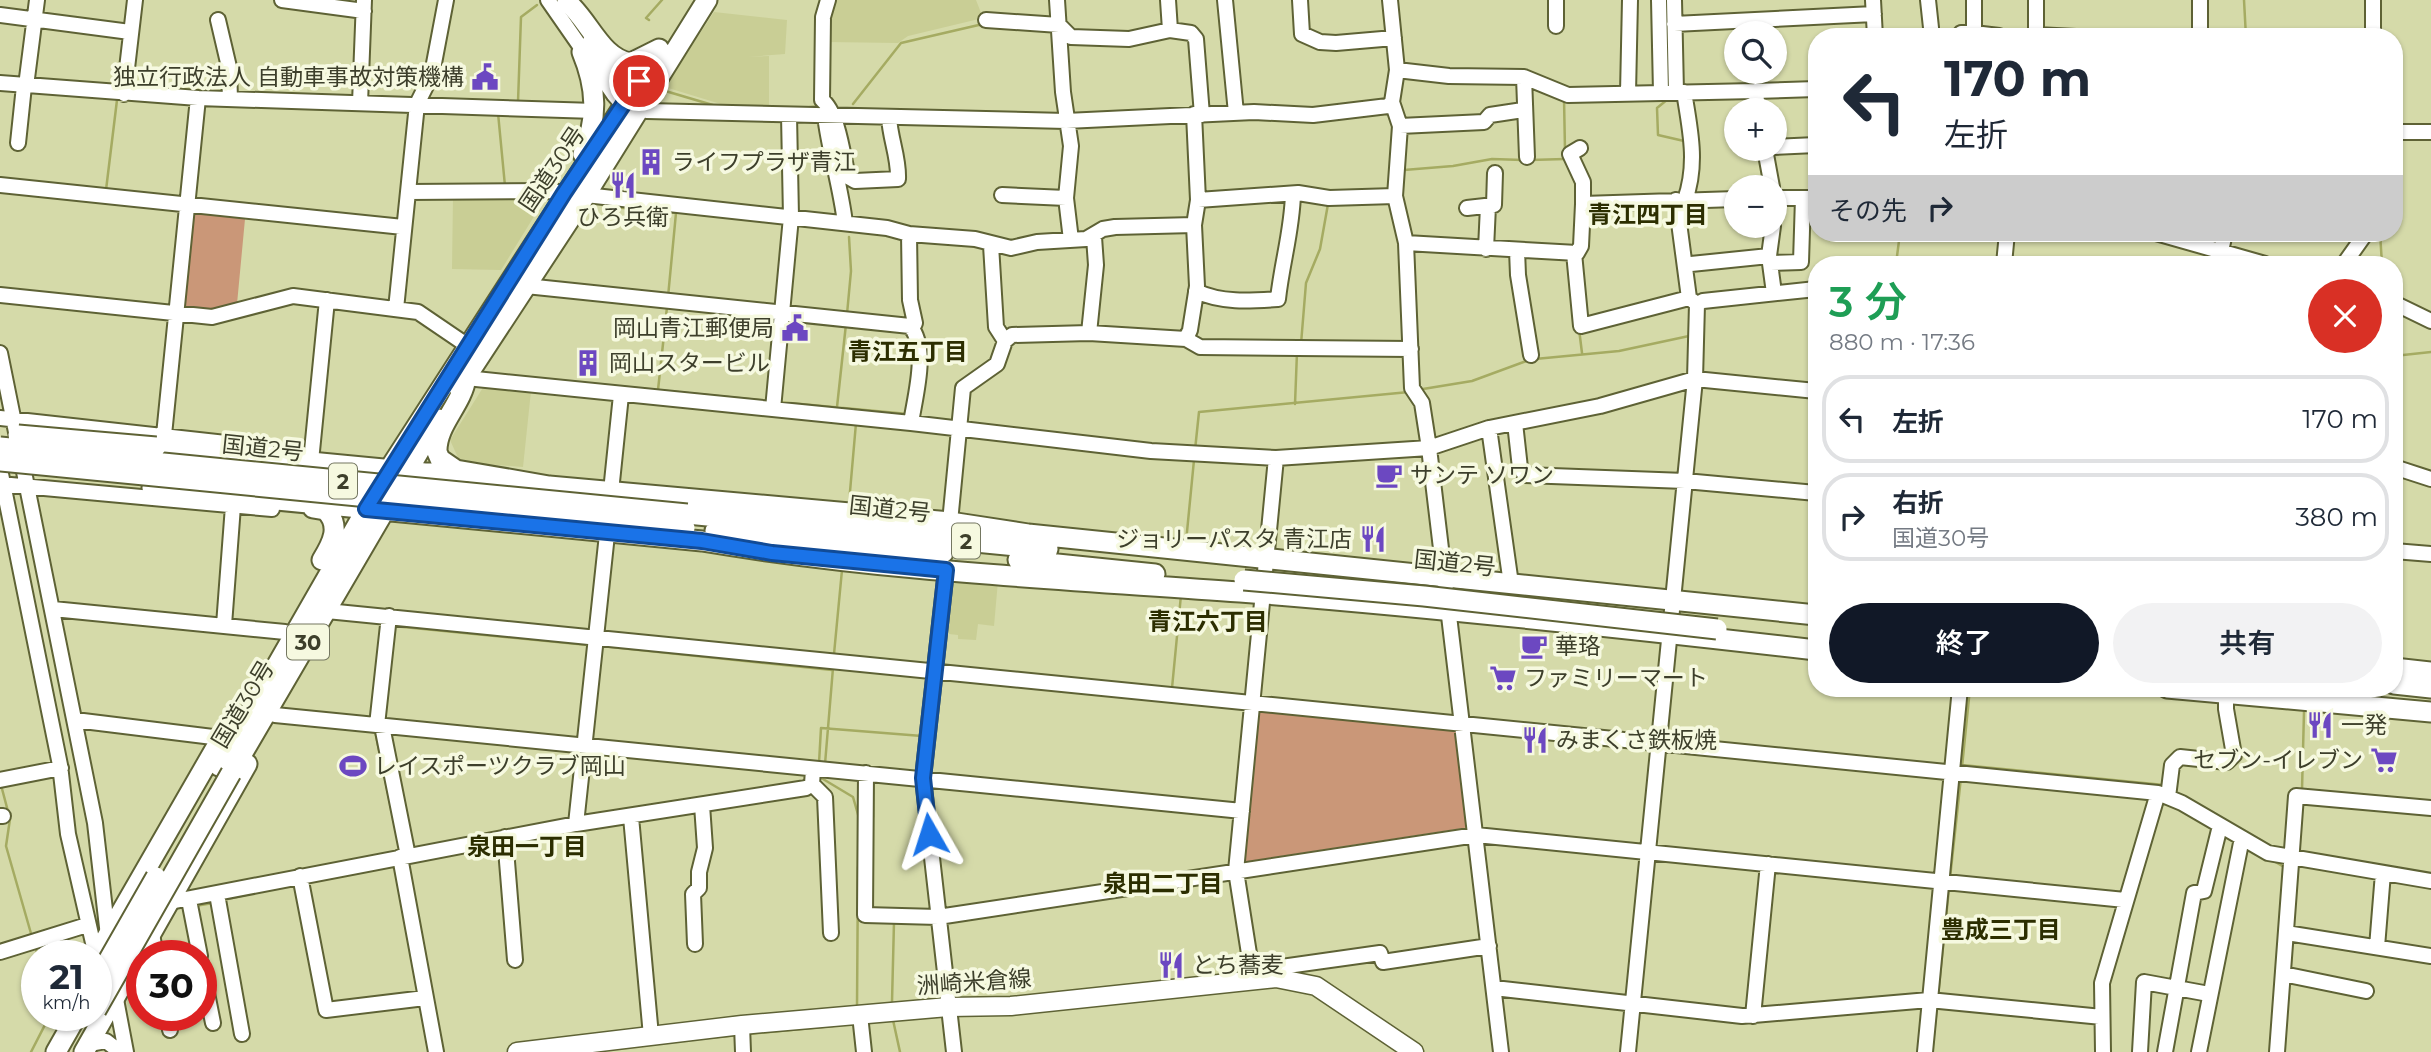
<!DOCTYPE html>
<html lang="ja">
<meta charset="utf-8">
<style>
body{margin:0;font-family:Montserrat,"Noto Sans JP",sans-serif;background:#f2f2f3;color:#1f2937;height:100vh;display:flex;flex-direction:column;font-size:26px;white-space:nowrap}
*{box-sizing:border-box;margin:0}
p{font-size:23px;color:#747a83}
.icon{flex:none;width:38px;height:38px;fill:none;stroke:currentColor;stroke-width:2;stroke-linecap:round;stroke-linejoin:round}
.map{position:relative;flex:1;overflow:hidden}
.drawer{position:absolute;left:1808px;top:256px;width:595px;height:441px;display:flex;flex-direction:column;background:#fff;border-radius:28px;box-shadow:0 2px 5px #0004}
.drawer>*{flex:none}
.top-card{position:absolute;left:1808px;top:28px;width:595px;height:214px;border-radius:28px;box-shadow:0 2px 5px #0004;background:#fff;color:#1f2937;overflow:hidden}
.buttons{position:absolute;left:1724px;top:21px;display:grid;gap:14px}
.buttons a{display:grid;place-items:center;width:63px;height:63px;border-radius:50%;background:#fff;box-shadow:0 2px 5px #0004;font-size:35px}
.speed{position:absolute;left:21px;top:940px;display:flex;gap:14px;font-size:35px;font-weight:700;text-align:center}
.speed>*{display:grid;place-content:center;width:91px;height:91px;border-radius:50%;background:#fff;box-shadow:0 2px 5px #0004;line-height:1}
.speed small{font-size:18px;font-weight:400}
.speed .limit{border:10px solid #d22;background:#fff;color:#111}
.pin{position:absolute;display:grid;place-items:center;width:60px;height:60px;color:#fff;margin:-30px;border:4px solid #fff;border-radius:50%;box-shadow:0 2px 7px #0007}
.me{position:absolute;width:77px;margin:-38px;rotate:354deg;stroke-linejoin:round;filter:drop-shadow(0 0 5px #0008)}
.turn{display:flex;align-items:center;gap:24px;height:147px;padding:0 21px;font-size:32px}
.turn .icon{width:91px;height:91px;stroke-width:2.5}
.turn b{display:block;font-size:49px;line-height:60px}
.then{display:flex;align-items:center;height:66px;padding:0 21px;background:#0003;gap:14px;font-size:26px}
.round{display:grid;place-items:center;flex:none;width:74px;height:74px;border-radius:37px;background:#f2f2f3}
.head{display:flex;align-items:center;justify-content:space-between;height:119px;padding:0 21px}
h1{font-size:42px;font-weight:600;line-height:52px;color:#1e9e55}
.button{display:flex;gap:14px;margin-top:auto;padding:14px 21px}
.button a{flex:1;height:80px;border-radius:42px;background:#111827;color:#fff;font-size:28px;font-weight:600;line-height:80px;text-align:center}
.button a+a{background:#f2f2f3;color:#1f2937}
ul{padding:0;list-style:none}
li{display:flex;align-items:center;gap:21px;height:88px;margin:0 14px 10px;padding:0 7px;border:4px solid #e0e1e3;border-radius:28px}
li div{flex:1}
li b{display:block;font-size:26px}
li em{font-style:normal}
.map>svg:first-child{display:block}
.built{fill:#c9ce95}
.green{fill:#ca9778}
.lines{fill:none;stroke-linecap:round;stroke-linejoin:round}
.stream{stroke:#a5ab62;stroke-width:2.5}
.minor-casing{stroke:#5e6235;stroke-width:18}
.major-casing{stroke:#5e6235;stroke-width:21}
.highway-casing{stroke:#5e6235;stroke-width:23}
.minor{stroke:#fff;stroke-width:14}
.major{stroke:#fff;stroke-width:18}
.highway{stroke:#fff;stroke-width:19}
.highway-bridge-casing{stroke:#5e6235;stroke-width:23;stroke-linecap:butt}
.highway-bridge{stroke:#fff;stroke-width:19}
.route-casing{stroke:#114b97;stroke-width:18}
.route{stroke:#1a73e8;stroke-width:12}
.labels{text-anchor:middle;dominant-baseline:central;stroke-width:7;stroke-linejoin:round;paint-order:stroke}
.shield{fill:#f6f9e0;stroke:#747761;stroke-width:2}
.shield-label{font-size:21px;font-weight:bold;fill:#3d3f2b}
.poi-label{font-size:23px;fill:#3d3f2b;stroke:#f6f9e0;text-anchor:start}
.street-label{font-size:23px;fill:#3d3f2b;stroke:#f6f9e0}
.neighbourhood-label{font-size:24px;font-weight:bold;fill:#2c2e00;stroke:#f6f9e0}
</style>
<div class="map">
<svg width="2431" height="1052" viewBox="0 0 2431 1052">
<rect width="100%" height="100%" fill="#d5daa9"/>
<!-- built -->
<path class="built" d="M832 0H976L983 18 908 36 898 43 827 42Z
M714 12 787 20 785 54 748 57 769 56V105H724L665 87Z
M453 197H546L501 270 452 269Z
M484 386 531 391 523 467 460 462 450 440Z
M963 578 998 581 994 626 978 624 976 640 958 639V635L949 634V626L944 625 947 588Z"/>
<!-- green -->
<path class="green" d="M194 213 245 219 237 304 212 312 187 308 185 305Z
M1263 709 1454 729 1459 733 1470 827 1243 862 1258 713Z"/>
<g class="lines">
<!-- stream -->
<path class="stream" d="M2244 0 2246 37
M1667 14 1669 77
M649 20 646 18 662 0
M662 90 716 106
M1564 98 1565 151
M1668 99 1657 108 1658 135 1684 141
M518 102 521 17 537 5
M853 104 901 43 983 24
M802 108 820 106
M498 113 505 186
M1530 160 1565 159
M1404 170 1453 166 1492 159 1523 160
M106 190 117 100
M603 206 676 213 668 297
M2380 233 2382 264
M1896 264 1900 233
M847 314 851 271 849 237
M1579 329 1582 353
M1301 344 1306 283 1320 249 1328 204
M2394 356 2431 352
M1535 359 1619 351 1689 336 1690 323
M493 374 769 401
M1423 389 1472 381 1529 360
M658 390 667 307
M779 402 908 414
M1295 404 1297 352
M837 407 846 324
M1195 450 1199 412 1409 392
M849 503 856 423
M1186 542 1194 460
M393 626 588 645
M601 646 832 670
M834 654 842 570
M940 679 1171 701
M1172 688 1181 595
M375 731 400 851
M819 763 821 728 922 736
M827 764H825L833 668
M1962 765 2164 785
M1962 767 1970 688
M818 776 853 797 859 818
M1 785 10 819 6 846 32 937
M2302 790 2304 712
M873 817V778
M2272 860 2284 867
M1950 878 1961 777
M223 900 268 890
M195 906 213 903
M35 946 38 956
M1938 996 1949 888
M892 1002 894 922
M857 1006 858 867
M893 1020 900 1052
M749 1034 833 1026
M686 1040 739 1035
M31 1052 50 1015
M1932 1052 1937 1007"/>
<defs>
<path id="minor" d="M282 0 364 11
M548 0 614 95 623 105 647 111 1066 121 1254 112 1313 115 1388 106 1392 102
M828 0 823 17 822 100C838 112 843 156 848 177L855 181 898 179C899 157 890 139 889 117
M1057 0 1063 92 1071 146 1066 198 1071 240
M1168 0 1170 30 1191 33 1196 39 1202 115
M1225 0 1236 113
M1300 0 1302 34 1320 42 1336 43 1394 38
M1390 0 1397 70 1392 102 1400 126 1395 196 1406 243 1412 388 1422 403 1429 448 1501 1052
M1556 0V26
M1659 0 1661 92
M1674 0 1676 92
M1873 0 1875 37
M1928 0 1932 37
M0 15 130 32
M218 20 229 67 230 99
M986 20 1059 25 1071 37 1129 39 1170 30
M1674 24 1874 14
M1974 33 1999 36
M2036 35 2076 37
M1962 37 1961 33H1974V0
M2036 37V0
M2200 37V0
M2373 37V0
M590 41 634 105
M1397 70 1449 76 1524 77 1568 95 1755 91 1759 110
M1524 77 1527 157
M0 83 198 98 595 111
M26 86 37 0
M1755 91 1816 89
M1684 92C1690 129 1698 164 1685 200
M1628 93 1630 0
M124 94 135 0
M360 103 364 0
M826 123C831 157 841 189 845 223
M1400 126 1484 122 1490 115 1523 110
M2394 132H2431
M18 143 24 86
M1774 147 1816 145
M1580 148 1570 154 1583 182V204
M1765 149 1772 187
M0 185 403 227
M408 192 549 191 887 228 909 234 975 239 1011 248 1037 242 1086 239 1103 229 1115 227 1194 225
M1002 195 1066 198
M1774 198H1816
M1198 200 1298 193 1329 198 1395 196
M1676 200 1689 298
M1467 208 1494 205 1495 173
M1773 226 1769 256 1774 293
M2156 233 2265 264
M909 234 910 300 915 323 912 329
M1406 243 1577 253 1581 246 1583 204 1736 199
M991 245 996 327 1005 341
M1486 249 1488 206
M1517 250 1518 275 1531 355
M2221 251 2225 233
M1574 253 1581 326 1689 298 1697 304
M1770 263 1801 262 1803 198
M1691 264 1769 256
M2004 264 2007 233
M2344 264 2366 233
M526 286 910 326C929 348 915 396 911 423
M1196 291C1221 303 1249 301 1278 299 1282 262 1292 231 1293 194
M0 295 212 317 293 296 418 312 468 346
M2394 303 2431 321
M396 309 417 104 432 74 446 0
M1089 333 1096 265 1094 237
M1186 339 1190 330 1197 286 1194 225 1198 200 1194 114
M0 353 95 823 108 936
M466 378 911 423 1151 451 1276 458 1429 448 1489 428 1600 406 1695 379 1816 391
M773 409 791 217 789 115
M0 418 263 447 276 458
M1515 423 1520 468 1525 475 1685 481 1816 493
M1489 428 1511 584
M164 435 198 98
M311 461 327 300
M2394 467 2431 479
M0 469 60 765 68 834 96 956
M0 484 272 509
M610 501 621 395
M950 522 963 388 997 364 1005 341 1012 335 1089 333 1186 339 1200 347 1411 349
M2394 551 2431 554
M946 570 923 778 954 1052
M53 609 285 632
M327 611 2158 793 2182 803 2268 853 2431 881
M224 625 233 506
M275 715 1242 811
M75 720 221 738
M377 725 389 616
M382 726 408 856
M866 773 865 915 938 917 1476 835 2125 900
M0 780 61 768
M812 784 825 797 831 933
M2168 797 2172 765 2180 757 2227 762 2234 755 2226 709V688
M0 816H3
M631 817 651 1036
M576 824 608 525
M505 837 515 960
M400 857 436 1052
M300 876 326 1010 425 998
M217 894 242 1034
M189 900 200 956
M170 902 576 824 806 788 812 784 813 770
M2286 933 2431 956
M152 934 156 956
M695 944 693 894 699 888V872L705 848 702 805
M2377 947 2383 873
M0 952 87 925
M201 963 213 1023
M1252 971 1380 953 1383 962 1489 946
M2283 974 2366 991
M1253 979 1236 871 1276 458
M1494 988 1742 1016 1929 1000 2102 1017
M115 994 126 1052
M168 1015 170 1030
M860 1015 864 1052
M1753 1016 1768 864
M742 1025 743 1052
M89 1044 106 1041 120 1052
M1628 1052 1695 379 1697 304 1703 301 1816 289
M1925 1052 1960 688
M2103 1052 2102 983 2158 793
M2140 1052 2144 982 2209 994
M2165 1052 2194 893 2204 891 2220 826
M2199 1052 2242 838
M2277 1052 2296 796 2431 808"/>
<path id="major" d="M517 1052 742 1025 948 1007 1011 1006 1276 978 1316 986 1414 1052"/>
<path id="highway" d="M567 2C589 20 601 59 631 63L659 49
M582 52C597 88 598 118 583 154
M466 378C462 405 436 425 437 452L440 459 456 470 549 486 950 522 1028 534 1816 615
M459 388 585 196 707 0
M156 447 425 473H461
M152 488 702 541C880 571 1060 579 1240 592 1432 607 1625 628 1816 650
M313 508 325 510C342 525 332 544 322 560
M687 514 1048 549
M715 531 943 553
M1018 560 1155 574
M2394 668 2431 672
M2394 684 2431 688
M2167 688 2431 712
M219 766 390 468 655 57
M231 773 438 419
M96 956 218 744
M56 1052 77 1015
M84 1052 247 764"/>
</defs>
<!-- minor casing -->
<use href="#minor" class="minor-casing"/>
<!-- major casing -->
<use href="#major" class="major-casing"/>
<!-- highway casing -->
<use href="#highway" class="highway-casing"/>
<!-- minor -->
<use href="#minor" class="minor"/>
<!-- major -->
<use href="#major" class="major"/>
<!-- highway -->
<use href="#highway" class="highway"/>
<defs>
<path id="highway-bridge" d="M18 435 156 447
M0 447 687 514
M0 461 685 528
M1244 580 1424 596 1717 629
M96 982 156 877
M96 1010 231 773"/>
</defs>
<!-- highway-bridge casing -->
<use href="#highway-bridge" class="highway-bridge-casing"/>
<!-- highway-bridge -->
<use href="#highway-bridge" class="highway-bridge"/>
</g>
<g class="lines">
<defs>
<path id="route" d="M639 81 564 193 366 509 702 541 772 553 946 570 923 778 929 834"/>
</defs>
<!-- route casing -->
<use href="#route" class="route-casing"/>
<!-- route -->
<use href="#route" class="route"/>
</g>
<!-- icons -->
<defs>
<symbol id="civic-bare" viewBox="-9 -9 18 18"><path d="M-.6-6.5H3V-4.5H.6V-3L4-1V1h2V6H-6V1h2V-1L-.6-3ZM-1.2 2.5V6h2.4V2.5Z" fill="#6c48c1" stroke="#f6f9e0" stroke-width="2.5" paint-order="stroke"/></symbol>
<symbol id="building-bare" viewBox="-9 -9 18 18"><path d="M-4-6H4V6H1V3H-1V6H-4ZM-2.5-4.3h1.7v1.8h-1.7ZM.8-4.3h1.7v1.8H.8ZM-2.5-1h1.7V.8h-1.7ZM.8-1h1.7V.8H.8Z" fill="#6c48c1" stroke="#f6f9e0" stroke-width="2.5" paint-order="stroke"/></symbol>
<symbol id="restaurant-bare" viewBox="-9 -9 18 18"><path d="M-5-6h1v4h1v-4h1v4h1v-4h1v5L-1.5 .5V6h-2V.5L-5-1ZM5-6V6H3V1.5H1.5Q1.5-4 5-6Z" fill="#6c48c1" stroke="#f6f9e0" stroke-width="2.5" paint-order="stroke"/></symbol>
<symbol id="cafe-bare" viewBox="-9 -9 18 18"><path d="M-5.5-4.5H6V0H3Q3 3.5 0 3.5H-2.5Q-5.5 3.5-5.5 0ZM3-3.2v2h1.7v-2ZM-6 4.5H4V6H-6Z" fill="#6c48c1" stroke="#f6f9e0" stroke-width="2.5" paint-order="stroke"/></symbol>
<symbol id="supermarket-bare" viewBox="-9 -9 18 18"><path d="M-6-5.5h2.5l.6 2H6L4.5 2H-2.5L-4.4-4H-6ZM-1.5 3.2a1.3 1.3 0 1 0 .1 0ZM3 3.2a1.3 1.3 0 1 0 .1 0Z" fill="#6c48c1" stroke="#f6f9e0" stroke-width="2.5" paint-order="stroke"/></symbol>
<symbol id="stadium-bare" viewBox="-9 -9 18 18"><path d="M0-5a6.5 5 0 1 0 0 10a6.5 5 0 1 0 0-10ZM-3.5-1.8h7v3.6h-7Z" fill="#6c48c1" stroke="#f6f9e0" stroke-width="2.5" paint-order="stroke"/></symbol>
</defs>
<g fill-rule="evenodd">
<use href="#civic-bare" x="466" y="58" width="38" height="38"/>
<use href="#building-bare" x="632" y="143" width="38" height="38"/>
<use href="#restaurant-bare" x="604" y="166" width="38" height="38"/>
<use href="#civic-bare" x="776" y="309" width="38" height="38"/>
<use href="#building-bare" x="569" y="344" width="38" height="38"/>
<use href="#cafe-bare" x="1370" y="456" width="38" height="38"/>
<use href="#restaurant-bare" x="1354" y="520" width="38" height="38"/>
<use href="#cafe-bare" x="1515" y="627" width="38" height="38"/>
<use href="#supermarket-bare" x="1484" y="659" width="38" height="38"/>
<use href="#restaurant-bare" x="2301" y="706" width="38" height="38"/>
<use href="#restaurant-bare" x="1516" y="721" width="38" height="38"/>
<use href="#supermarket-bare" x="2365" y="741" width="38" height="38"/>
<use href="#stadium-bare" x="334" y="747" width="38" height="38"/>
<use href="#restaurant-bare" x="1152" y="946" width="38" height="38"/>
</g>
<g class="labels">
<!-- shield labels -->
<g class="shield">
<rect x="329" y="463.5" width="28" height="35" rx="5"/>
<rect x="952" y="523.5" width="28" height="35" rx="5"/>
<rect x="287" y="624.5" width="42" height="35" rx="5"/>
</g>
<g class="shield-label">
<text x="343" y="481">2</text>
<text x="966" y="541">2</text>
<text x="308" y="642">30</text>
</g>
<!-- poi labels -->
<g class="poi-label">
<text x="464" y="77" text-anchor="end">独立行政法人 自動車事故対策機構</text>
<text x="672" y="162">ライフプラザ青江</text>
<text x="623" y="217" text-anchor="middle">ひろ兵衛</text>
<text x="774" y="328" text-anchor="end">岡山青江郵便局</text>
<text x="609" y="363">岡山スタービル</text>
<text x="1410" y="475">サンテ ソワン</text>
<text x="1352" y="539" text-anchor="end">ジョリーパスタ 青江店</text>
<text x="1555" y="646">華珞</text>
<text x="1524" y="678">ファミリーマート</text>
<text x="2341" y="725">一発</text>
<text x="1556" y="740">みまくさ鉄板焼</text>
<text x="2363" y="760" text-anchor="end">セブン-イレブン</text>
<text x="374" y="766">レイスポーツクラブ岡山</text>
<text x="1192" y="965">とち蕎麦</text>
</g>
<!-- street labels -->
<g class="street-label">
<text transform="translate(552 169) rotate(-56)">国道30号</text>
<text transform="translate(263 448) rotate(6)">国道2号</text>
<text transform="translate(890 509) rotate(6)">国道2号</text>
<text transform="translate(1455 563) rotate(6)">国道2号</text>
<text transform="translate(243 704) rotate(-59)">国道30号</text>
<text transform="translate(974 982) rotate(-4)">洲崎米倉線</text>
</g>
<!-- neighbourhood labels -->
<g class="neighbourhood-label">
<text x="1648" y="214">青江四丁目</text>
<text x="908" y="351">青江五丁目</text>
<text x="1208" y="621">青江六丁目</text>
<text x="527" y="846">泉田一丁目</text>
<text x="1163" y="883">泉田二丁目</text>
<text x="2001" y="929">豊成三丁目</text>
</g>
</g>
</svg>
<div class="buttons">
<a><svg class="icon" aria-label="search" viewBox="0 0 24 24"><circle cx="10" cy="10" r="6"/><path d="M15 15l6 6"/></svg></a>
<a>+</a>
<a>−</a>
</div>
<div class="speed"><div>21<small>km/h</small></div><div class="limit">30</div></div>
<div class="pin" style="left:639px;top:81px;background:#d93025"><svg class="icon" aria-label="arrive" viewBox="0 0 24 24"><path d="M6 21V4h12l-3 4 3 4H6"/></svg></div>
<svg class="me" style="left:929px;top:834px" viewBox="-20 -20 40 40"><path d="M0-17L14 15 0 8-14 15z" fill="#1a73e8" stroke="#fff" stroke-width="4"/></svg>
<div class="top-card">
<div class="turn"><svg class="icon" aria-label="left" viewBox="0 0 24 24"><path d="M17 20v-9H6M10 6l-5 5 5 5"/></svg><div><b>170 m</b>左折</div></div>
<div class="then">その先<svg class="icon" aria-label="right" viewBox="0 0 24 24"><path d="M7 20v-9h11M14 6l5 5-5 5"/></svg></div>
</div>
<section class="drawer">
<div class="head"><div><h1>3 分</h1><p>880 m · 17:36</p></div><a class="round" style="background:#d93025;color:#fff"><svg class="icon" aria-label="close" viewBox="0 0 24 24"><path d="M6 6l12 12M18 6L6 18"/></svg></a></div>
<ul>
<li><svg class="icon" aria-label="left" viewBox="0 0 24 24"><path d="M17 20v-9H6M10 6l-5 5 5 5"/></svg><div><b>左折</b></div><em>170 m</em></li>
<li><svg class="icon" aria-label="right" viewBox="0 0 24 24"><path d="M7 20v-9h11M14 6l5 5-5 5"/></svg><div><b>右折</b><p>国道30号</p></div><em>380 m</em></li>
</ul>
<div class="button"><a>終了</a><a>共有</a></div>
</section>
</div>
